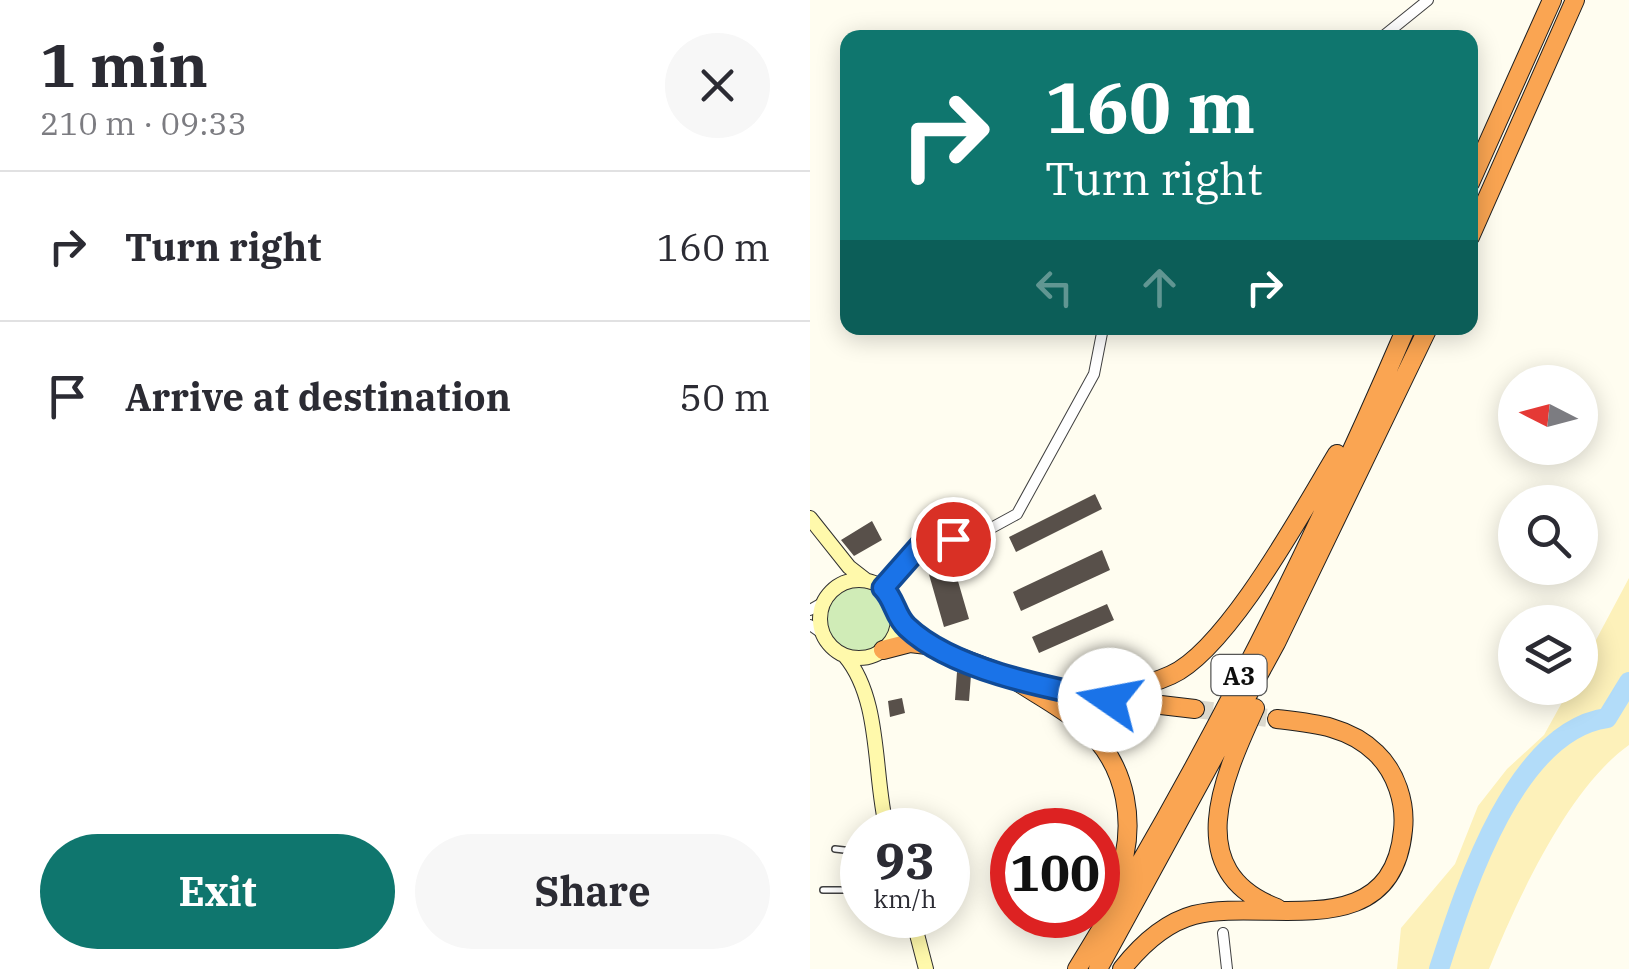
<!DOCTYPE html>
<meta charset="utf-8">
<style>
body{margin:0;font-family:"IBM Plex Serif",serif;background:#f7f7f7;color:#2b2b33;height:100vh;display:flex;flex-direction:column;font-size:38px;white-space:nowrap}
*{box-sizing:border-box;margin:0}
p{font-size:32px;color:#7c7c81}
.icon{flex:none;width:55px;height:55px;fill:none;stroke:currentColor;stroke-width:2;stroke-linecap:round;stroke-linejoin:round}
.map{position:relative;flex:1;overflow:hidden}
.drawer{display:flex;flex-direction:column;background:#fff;width:810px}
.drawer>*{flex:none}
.hud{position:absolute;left:30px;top:30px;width:638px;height:305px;border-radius:20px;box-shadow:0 5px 25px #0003;background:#0f766e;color:#fff;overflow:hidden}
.needle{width:65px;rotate:276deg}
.tools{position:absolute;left:688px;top:365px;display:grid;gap:20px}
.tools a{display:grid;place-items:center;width:100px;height:100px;border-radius:50%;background:#fff;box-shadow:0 5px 25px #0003;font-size:50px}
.speed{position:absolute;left:30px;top:808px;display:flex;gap:20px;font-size:50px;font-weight:700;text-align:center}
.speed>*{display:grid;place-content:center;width:130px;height:130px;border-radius:50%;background:#fff;box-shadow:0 5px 25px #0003;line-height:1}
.speed small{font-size:25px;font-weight:400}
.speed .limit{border:15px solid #d22;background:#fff;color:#111}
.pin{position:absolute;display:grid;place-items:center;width:85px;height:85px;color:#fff;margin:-42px;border:5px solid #fff;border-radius:50%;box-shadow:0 2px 10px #0007}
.me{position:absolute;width:110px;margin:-55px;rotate:282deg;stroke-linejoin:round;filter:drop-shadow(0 0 8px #0008)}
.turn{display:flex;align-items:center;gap:35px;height:210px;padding:0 40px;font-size:45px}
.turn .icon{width:130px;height:130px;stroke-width:2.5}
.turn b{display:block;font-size:70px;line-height:85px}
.lanes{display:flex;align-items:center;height:95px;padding:0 40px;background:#0003;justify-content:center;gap:50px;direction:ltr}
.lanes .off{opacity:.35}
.round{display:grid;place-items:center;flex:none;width:105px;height:105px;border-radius:52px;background:#f7f7f7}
.head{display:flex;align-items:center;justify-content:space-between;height:170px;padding:0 40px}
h1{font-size:60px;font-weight:700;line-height:75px}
.primary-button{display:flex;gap:20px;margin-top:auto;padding:20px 40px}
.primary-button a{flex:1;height:115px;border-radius:60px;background:#0f766e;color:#fff;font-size:40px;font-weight:700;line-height:115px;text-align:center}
.primary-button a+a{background:#f7f7f7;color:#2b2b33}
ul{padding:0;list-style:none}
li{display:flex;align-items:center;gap:30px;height:150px;padding:0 40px;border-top:2px solid #e1e1e2}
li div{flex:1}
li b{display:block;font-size:38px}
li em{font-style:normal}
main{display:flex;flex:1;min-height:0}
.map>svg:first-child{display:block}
.green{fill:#d0ecb7}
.sand{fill:#fdf1ba}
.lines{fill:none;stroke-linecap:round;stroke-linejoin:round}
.river{stroke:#b2dcf9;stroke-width:20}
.building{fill:#58504a}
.motorway-tunnel{stroke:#dbd9ce;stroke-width:18;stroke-dasharray:18 9;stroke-linecap:butt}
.service-casing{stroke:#414141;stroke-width:8}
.minor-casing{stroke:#414141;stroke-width:12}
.secondary-casing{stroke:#303030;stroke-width:16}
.motorway-casing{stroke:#1f1f1f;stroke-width:20}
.service{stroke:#fff;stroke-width:5}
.minor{stroke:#fff;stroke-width:10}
.secondary{stroke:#fff9ab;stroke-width:14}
.motorway{stroke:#faa552;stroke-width:18}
.route-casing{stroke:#114b97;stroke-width:25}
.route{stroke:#1a73e8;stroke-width:18}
.labels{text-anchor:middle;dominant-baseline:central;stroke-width:10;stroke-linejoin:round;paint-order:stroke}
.shield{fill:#fff;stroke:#565656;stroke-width:2.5}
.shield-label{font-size:25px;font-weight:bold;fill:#0e0e0e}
</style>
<main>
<section class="drawer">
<div class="head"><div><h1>1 min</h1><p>210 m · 09:33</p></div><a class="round"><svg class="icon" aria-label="close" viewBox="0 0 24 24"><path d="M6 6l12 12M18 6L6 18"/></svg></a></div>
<ul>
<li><svg class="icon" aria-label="right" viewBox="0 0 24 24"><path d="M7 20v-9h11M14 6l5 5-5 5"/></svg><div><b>Turn right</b></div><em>160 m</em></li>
<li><svg class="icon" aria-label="arrive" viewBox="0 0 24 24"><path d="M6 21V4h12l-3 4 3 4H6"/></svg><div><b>Arrive at destination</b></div><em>50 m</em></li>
</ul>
<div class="primary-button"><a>Exit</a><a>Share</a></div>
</section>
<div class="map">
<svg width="819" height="969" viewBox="0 0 819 969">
<rect width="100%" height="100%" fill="#fffdf0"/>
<!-- green -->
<path class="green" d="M17 619a32 32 0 1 1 64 0a32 32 0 1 1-64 0Z"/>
<!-- sand -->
<path class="sand" d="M819 578V745C758 788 707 900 679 969H587L591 928 645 864 668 806 697 769 734 735 760 688H770V670Z"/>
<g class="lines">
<!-- river -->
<path class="river" d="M629 969C654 892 704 731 797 718L819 682"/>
</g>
<!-- building -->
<path class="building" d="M285 494 292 509 206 552 199 537Z
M62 521 72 540 44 556 31 540Z
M292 550 300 570 211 611 203 592Z
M141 557 159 619 134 627 116 564Z
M297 604 304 620 229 653 222 637Z
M147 672 161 675 159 701 145 700Z
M92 698 95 713 80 717 78 701Z"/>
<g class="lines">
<!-- motorway-tunnel -->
<path class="motorway-tunnel" d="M385 709 467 719"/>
<defs>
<path id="service" d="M25 849 52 852
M13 890H52"/>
<path id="minor" d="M571 38 618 0
M73 589 110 546 174 532 207 514 284 374 293 328
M0 610 14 602
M0 625 13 634
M413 933 417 969"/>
<path id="secondary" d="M0 518 39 567 57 581
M10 619a39 39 0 1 1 78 0a39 39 0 1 1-78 0Z
M35 656C72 700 63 776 77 830
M102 915 116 969"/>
<path id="motorway" d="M660 183 742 0
M660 237 765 0
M88 617 117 644
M73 650 100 643 117 645 199 676 266 693
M199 676C222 692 248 705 270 723 319 763 329 829 305 885
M254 690C291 690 327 691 361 675 418 649 493 510 527 454
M291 698 385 709
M445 708C415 774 369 871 467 908
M267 969C391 768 503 545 596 328
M288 969 466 643 618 328
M312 969C331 945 354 923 384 915 456 897 582 947 593 830 596 803 586 772 566 753 539 726 502 723 467 719"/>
</defs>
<!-- service casing -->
<use href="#service" class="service-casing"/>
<!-- minor casing -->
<use href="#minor" class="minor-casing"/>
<!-- secondary casing -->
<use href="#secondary" class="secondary-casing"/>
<!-- motorway casing -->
<use href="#motorway" class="motorway-casing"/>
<!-- service -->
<use href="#service" class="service"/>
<!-- minor -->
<use href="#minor" class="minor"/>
<!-- secondary -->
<use href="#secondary" class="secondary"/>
<!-- motorway -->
<use href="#motorway" class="motorway"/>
</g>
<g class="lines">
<defs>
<path id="route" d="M143 539 110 546 73 588C85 600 85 616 97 627 142 670 239 688 300 700"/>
</defs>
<!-- route casing -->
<use href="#route" class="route-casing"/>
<!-- route -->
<use href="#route" class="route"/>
</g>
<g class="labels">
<!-- shield labels -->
<rect class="shield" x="401.5" y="655" width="55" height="40" rx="8"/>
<g class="shield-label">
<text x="429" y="675">A3</text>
</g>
</g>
</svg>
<div class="tools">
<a><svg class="needle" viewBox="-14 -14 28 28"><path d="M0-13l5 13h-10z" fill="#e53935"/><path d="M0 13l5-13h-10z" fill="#7c7c81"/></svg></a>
<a><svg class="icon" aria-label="search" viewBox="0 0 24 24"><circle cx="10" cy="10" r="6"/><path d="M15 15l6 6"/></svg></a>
<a><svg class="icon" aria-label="layers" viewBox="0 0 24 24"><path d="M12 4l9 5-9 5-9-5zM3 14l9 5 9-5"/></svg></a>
</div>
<div class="speed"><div>93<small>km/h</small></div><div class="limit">100</div></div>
<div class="pin" style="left:143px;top:539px;background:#d93025"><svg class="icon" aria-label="arrive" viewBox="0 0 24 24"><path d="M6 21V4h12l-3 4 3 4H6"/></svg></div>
<svg class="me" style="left:300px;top:700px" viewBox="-20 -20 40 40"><circle r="19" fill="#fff"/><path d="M0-13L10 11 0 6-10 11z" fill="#1a73e8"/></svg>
<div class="hud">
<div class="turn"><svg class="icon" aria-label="right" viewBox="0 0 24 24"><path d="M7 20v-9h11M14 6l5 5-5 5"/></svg><div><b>160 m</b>Turn right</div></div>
<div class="lanes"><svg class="icon off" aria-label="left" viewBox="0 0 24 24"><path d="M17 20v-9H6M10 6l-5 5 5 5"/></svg><svg class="icon off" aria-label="ahead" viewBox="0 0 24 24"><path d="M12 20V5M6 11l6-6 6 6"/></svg><svg class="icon" aria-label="right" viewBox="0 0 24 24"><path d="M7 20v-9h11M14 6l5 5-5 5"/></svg></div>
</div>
</div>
</main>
